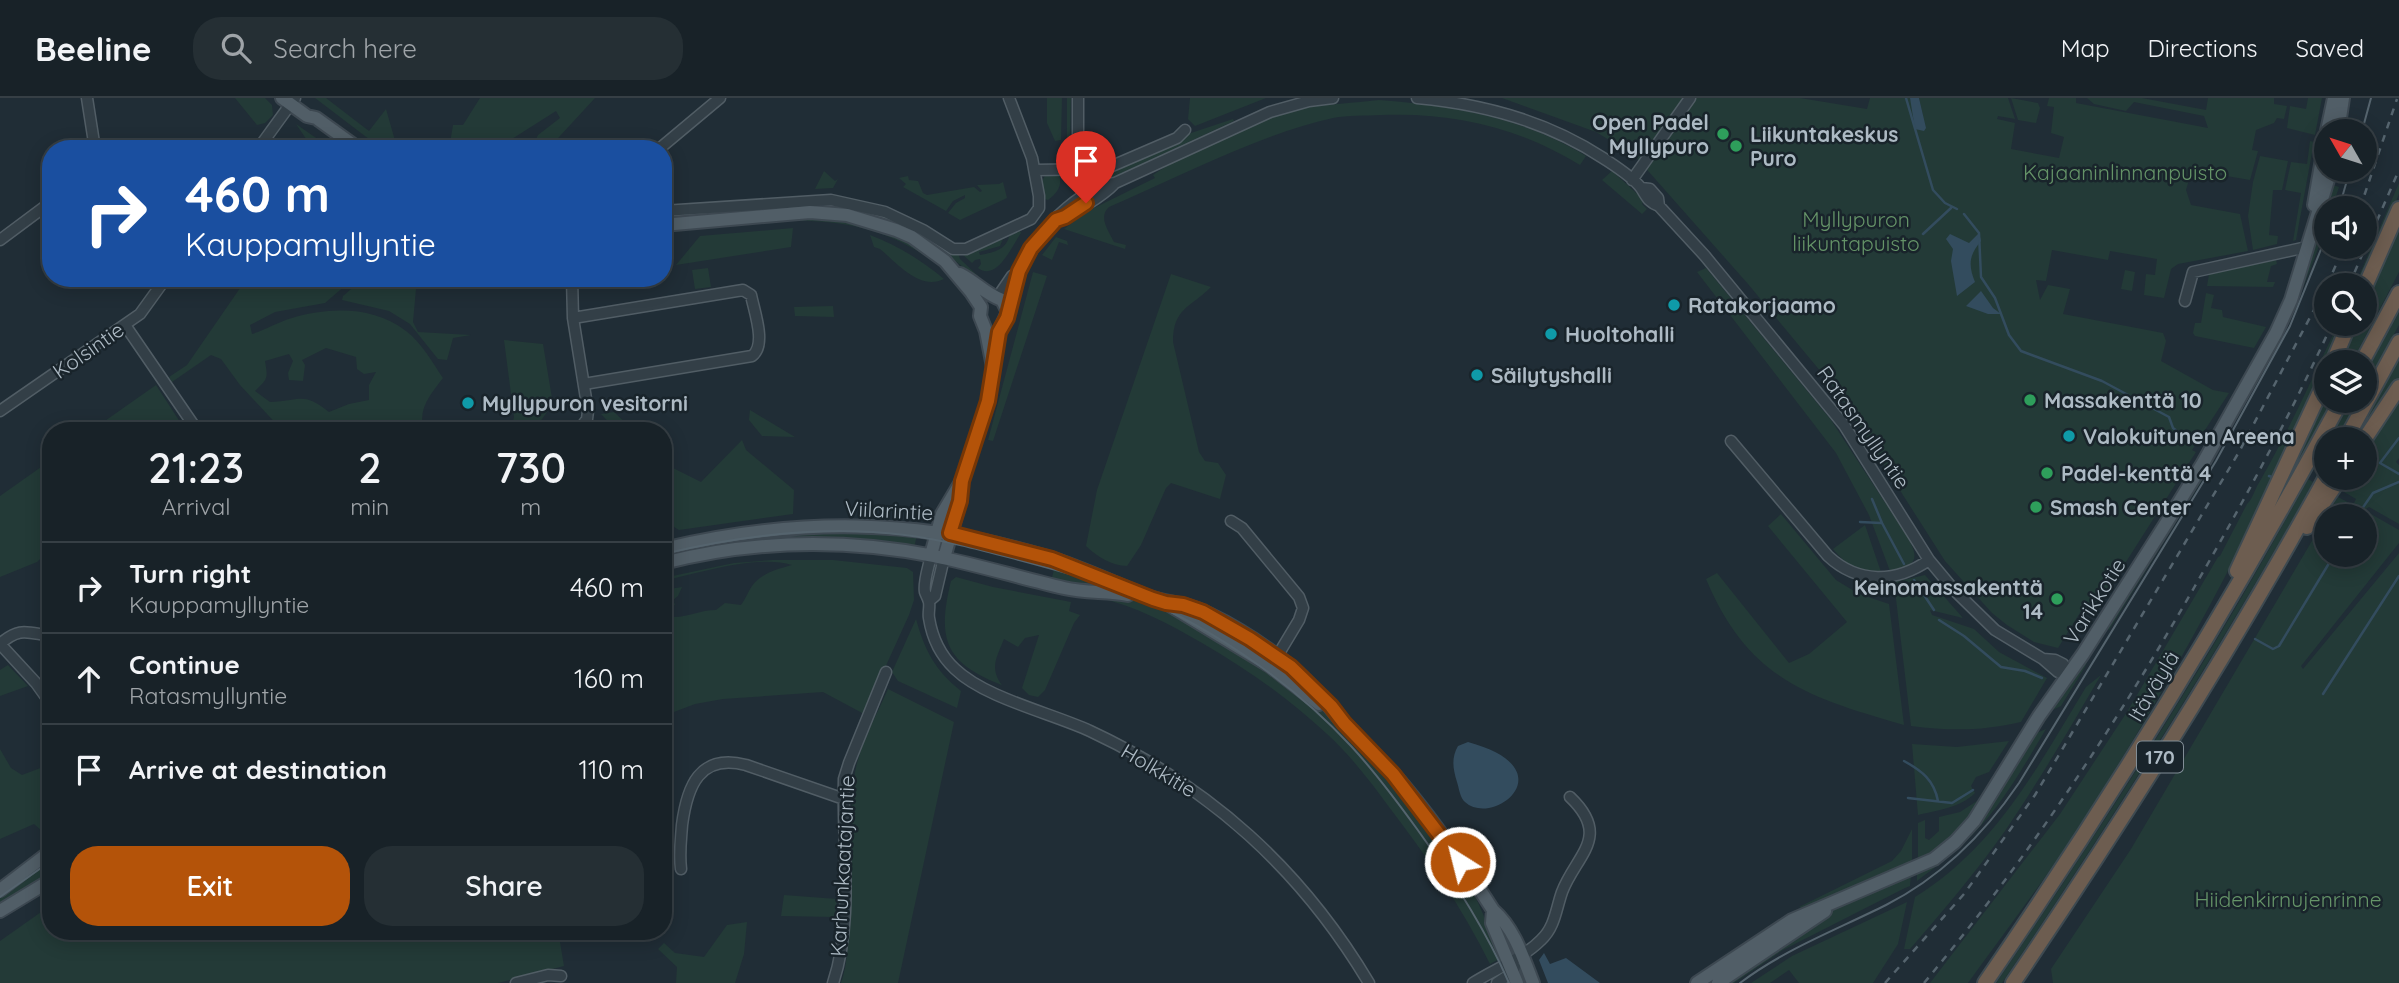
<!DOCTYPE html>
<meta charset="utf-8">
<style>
body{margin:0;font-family:Quicksand,sans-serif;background:#252f34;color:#f1f3f6;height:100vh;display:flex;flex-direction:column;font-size:26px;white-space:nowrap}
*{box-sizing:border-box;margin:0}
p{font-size:23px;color:#9fa4a8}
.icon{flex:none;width:38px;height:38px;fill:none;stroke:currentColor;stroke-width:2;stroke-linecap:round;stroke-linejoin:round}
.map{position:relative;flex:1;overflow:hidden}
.details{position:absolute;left:42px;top:324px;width:630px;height:518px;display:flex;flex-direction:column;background:#182228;border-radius:28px;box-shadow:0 4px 18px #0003,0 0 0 2px #363f45}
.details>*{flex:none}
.banner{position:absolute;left:42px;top:42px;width:630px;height:147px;border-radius:28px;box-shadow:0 4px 18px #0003,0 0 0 2px #363f45;background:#1a4fa0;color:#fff;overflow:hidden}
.needle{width:46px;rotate:309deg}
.fabs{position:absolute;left:2314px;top:21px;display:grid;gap:14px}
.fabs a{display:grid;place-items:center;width:63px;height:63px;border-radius:50%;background:#182228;box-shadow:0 4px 18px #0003,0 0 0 2px #363f45;font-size:35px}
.pin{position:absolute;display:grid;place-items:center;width:60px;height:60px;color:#fff;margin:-72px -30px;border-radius:50% 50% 50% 0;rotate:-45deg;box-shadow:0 0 7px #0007}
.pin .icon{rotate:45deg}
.me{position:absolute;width:77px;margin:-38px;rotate:324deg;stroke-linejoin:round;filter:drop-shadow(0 0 5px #0008)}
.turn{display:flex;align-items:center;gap:24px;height:147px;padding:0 28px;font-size:32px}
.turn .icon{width:91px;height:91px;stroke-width:2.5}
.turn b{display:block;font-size:49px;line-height:60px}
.eta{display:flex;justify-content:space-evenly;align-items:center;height:119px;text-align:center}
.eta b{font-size:42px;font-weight:600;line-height:49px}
.cta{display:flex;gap:14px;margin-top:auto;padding:14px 28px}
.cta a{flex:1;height:80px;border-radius:28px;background:#b45309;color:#fff;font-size:28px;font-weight:600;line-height:80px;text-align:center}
.cta a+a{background:#252f34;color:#f1f3f6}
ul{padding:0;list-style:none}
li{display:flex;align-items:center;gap:21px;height:91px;padding:0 28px;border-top:2px solid #363f45}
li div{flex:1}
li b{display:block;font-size:26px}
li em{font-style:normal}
header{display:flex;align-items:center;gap:42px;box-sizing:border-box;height:98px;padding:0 35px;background:#182228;border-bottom:2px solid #363f45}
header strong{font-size:33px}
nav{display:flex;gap:38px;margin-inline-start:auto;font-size:24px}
.search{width:490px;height:63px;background:#252f34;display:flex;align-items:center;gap:18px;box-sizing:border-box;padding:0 24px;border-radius:28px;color:#9fa4a8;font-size:26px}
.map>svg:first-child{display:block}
.green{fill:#233a37;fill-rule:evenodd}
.water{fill:#334c5e}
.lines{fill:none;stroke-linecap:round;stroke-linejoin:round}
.stream{stroke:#334c5e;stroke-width:2.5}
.minor-casing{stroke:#515d65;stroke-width:13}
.major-casing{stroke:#3d4851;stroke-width:16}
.highway-casing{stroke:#3e4a51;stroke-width:18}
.minor{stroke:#333f47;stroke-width:10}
.major{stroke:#515e67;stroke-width:12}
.highway{stroke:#6d5d50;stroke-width:14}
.tram{stroke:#55646e;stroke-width:2}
.rail{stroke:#55646e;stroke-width:2.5;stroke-dasharray:7 7;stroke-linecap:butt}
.route-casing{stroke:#753606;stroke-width:18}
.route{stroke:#b45309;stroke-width:12}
.leisure-dot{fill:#2e9e5b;stroke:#19242b;stroke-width:2.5}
.culture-dot{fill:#0f9aa8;stroke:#19242b;stroke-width:2.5}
.labels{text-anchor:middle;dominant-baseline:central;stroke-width:5;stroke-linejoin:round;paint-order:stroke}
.shield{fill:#19242b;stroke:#818d96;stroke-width:2}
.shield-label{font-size:19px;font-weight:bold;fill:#adbac4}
.poi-label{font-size:21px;font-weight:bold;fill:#adbac4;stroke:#19242b;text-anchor:start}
.park-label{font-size:21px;fill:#659468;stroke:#19242b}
.street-label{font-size:21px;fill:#adbac4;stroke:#19242b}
</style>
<header>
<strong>Beeline</strong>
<div class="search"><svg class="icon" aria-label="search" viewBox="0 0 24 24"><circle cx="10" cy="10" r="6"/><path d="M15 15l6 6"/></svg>Search here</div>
<nav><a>Map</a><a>Directions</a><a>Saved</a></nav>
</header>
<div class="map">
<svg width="2399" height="885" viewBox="0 0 2399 885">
<rect width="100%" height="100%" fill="#202d36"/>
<!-- green -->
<path class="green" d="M235 0H265L272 7 273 17 265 25 257 27Z
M315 0H326L369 33 386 11 396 46 406 51H382Z
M480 0H595L548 51H531L538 37 560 20 556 13 496 51H449L453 27H463Z
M1047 0H1062L1061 42 1055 43 1047 25Z
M1067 0H1071L1070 45 1074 54 1071 62 1067 65Z
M1190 0H1266L1195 28 1188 21Z
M1502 0H1800L1867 11 1870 0H1910L1915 18H1923L1919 0H2008L2015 21 1998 18 1997 21 2015 25 2011 51 2059 60 2064 39 2051 35 2054 9 2047 8 2049 0H2076V5L2208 30 2204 18 2134 4 2126 13 2094 6 2087 0H2142L2206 12 2208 0H2274V6L2287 8 2284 21 2277 20 2274 25 2256 32 2252 52 2258 53 2250 82 2192 72 2186 92 2191 107 2240 116 2248 153 2178 166 2171 171 2164 200 2144 197 2146 176 2155 177 2157 161 2110 153 2108 162 2052 152 2046 183 2036 182 2040 202 2048 187 2070 191 2063 216 2163 235 2166 243 2161 263 2213 292 2229 295 2192 352 2196 354 2096 511 2086 505 2058 550 2034 544 2007 527 1992 515 1945 463 1836 292 1748 186 1634 57 1596 34Z
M2011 0 2038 5 2040 10 2036 25 2018 22Z
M2308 0H2322L2315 37 2287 30 2290 8 2306 11Z
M1379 2C1450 7 1525 20 1586 58L1580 67C1518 29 1453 14 1381 17 1365 18 1348 17 1333 20 1260 36 1179 79 1109 109 1098 119 1108 132 1114 144L1126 147 1125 151 1064 131 1088 113 1155 80 1153 77C1189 52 1261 18 1303 10 1328 6 1354 5 1379 2Z
M1233 21 1234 23 1105 83 1104 79 1107 74 1191 35Z
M296 26 332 51H313Z
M2310 43 2314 44 2296 142 2293 143 2301 95 2285 92 2291 64 2307 66Z
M2260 58 2288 63 2282 92H2273L2269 137 2278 138 2277 146 2253 152 2248 118 2253 84Z
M824 73 835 83 838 81 833 90 815 91Z
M1612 73 1644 102 1642 106 1647 111 1642 116 1602 82Z
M1046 76H1059C1063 87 1057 96 1048 102L1045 101 1041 85Z
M908 78 909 82 918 83 923 95 927 97 974 89 980 94 982 93 977 87 999 86 1003 84 1007 100 960 122 948 115 956 105 965 100V97L953 103 946 113 903 89 906 86 899 80Z
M2399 85V96L2361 187H2355Z
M2330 86 2339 89 2332 110H2326V130L2294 213 2292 212Z
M824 105 891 120 958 155 960 161 978 178V181L938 149 914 134 890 122 844 111 804 108 663 120V117Z
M810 118C852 120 921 138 947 174 858 100 768 125 663 135V132Z
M2399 120V174L2352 264H2337L2354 226H2364V201Z
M793 130 791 149 676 167 700 138Z
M1019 131 1021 135C1012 148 997 184 978 170L981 166 980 161 975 162 972 165 963 157V155L1004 138 1000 148 979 154 980 157C995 154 1007 152 1010 135Z
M870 137C899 148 921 162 944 181 920 193 898 166 880 151L874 149Z
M1056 139 1067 143 1068 147 1059 144 1052 162 1042 157Z
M2276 162 2277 166 2271 168 2267 184H2275L2273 189 2207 188 2209 176Z
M708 170 711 189 695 191 692 172Z
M1706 170 1831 322 1907 438C1920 461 1917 468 1890 473L1869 417 1836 355 1697 174Z
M2125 172 2135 174 2132 193 2121 191Z
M1033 174 1047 178 993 343 988 342Z
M1171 176 1211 189C1190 210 1173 210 1173 244L1199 354 1205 363 1218 365 1226 377 1220 401 1171 385 1166 390 1141 447 1127 468C1112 468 1096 458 1086 448L1097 392Z
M247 180H354L325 205 275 214 250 227 252 236C265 232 278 224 292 220 330 209 373 208 406 233 422 245 432 264 443 280 431 296 417 311 424 332H282L240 287 221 261 211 257 172 284 169 279 187 267ZM326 250 356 259 357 271 364 276 376 274 369 287V302L349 306 329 314C303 293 300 303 270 304L255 293C268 280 268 281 265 263L289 256 293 263 288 275 289 282 303 283 305 267 302 262Z
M364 180H417L413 224 418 234 471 237 453 240 447 262 438 261 410 226 389 213 342 202 343 198Z
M2206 195 2214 197 2211 210 2222 212 2223 219 2266 229 2254 250 2195 238 2193 235 2195 225H2201Z
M833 208 834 219 795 218 794 209Z
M2399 214V227L2364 291V278Z
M2338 226H2344C2266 412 2167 599 2052 769 2025 808 1996 846 1968 885H1930L2060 716 2127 614 2218 459 2220 458 2247 406C2253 401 2255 390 2260 383 2289 332 2313 279 2338 226Z
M504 242 543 246 553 306 534 332H511L514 319Z
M2399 262V280L2361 341H2355Z
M156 287 182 327 176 332H92Z
M2326 290V303H2332L2280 398 2278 396Z
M2351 303H2358L2337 341H2330Z
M2396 304 2399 305V360L2396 364 2399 367V426L2369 409 2364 412 2399 432V445L2301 568 2303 571 2399 455V885H2053L2051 871 2131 751 2326 419V457H2364V418H2326L2338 399 2353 407 2356 401 2339 391 2347 380H2364V353Z
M750 311V312L795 339 762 338 749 322Z
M614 314 633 332H616L601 316Z
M742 342 746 352 794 392 793 416 679 432 663 422V361L673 370 701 384Z
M2212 361 2201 384 2109 532 2106 530Z
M51 362V450L37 464 0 479V398Z
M2308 381 2313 384 2305 400C2210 566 2109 727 2002 885H1996C2107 722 2214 555 2308 381Z
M1781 416 1836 482 1859 496 1889 506 1904 627C1807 599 1748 581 1706 481L1717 475 1789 565 1809 556 1847 524 1768 428Z
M1865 427 1881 474C1860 475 1846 467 1833 451Z
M820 431 917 437 914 450C869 443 825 437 780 441 741 445 702 455 663 462V453Z
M773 462H833L907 470 913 474 914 502 909 517 864 616 823 594 723 601 695 606 674 614 663 625V514L665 518C685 522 697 512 716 512L725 505 741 507C746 500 748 494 752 488 761 475 778 471 792 467 758 456 698 475 663 483V480L734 465Z
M1056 464 1122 489 1076 488 1051 483Z
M1925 477 1963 520 1930 512 1932 517 1974 531 1999 554 2047 580 2021 624C1983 633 1950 633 1911 628L1894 484Z
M956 479 993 489 1071 504 1069 513 1080 517 1074 525 1045 592 1038 599 1029 597 1022 590 1039 537 1025 540 1018 549 1004 541C997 559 989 570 1002 587 944 565 937 540 951 483Z
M682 489 678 498 673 502 675 507 668 509 663 514V492Z
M1099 496C1115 498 1132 500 1146 503 1162 506 1179 518 1194 526 1303 582 1407 680 1469 787 1482 810 1491 836 1501 860L1490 866C1462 809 1427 759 1389 709 1370 683 1350 657 1327 636 1288 600 1247 571 1202 545 1169 526 1136 508 1099 500Z
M916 521C925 553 935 572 961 593L957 610 898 583 892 574Z
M2086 563 2087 564 2085 569 2061 608 2046 615Z
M8 567 28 588 0 598V572Z
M2101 577C2070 630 2039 683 2005 733 1976 774 1943 813 1910 851H1904L1915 799C1996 749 2038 668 2086 589Z
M888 591 954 624 898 885H841C846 871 847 857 848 843 854 789 847 735 854 682 857 651 876 619 888 591Z
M2046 631C2025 666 2004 704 1975 734 1957 753 1937 768 1917 783V775L1939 762 2034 636Z
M2009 643 1989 674 1976 679 1971 688 1975 695C1960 710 1938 712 1918 717L1912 646 1957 649Z
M0 651 11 670 22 677 51 666V728L42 733 34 726 0 741Z
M1977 703 1979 705C1962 730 1944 748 1918 762V725L1925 722V740L1929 742 1939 733V719L1960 714Z
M1912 731V764L1870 780 1806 812 1799 809 1892 763 1901 753Z
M51 755V776L0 808V796Z
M1911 776 1910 788 1905 790 1783 852 1734 885H1722L1829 814 1861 797Z
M784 797 837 801 835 819 781 818Z
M1907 804 1898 846 1873 885H1799L1789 872 1770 885H1751L1792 858Z
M51 807V833H561L559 838 564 868 498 885H0V843Z
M747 824 744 856 735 885H676L677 869 658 851 664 845 675 855 704 859 727 827Z"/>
<!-- water -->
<path class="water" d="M1910 0H1919L1926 30 1924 33 1915 31Z
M1979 135 1981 143C1969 157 1968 167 1975 184L1957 198 1951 163 1953 151 1946 141 1950 136 1969 145Z
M1981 193 1993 210 2001 216H1988L1966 208Z
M1468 644C1568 671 1493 730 1465 704 1460 700 1459 690 1457 684 1453 671 1451 660 1458 648Z
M1544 855 1550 866 1566 860 1600 885H1548L1539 862Z"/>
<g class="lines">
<!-- stream -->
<path class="stream" d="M1906 0 1933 92 1945 105 1957 111
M1964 116 1979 135 1981 179 1995 200 2009 237 2021 253 2102 283 2169 319 2173 330 2194 346
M1923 136 1951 110
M2399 340 2380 365 2399 376
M2269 378 2272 379
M1872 401 1882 425 1904 466
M2332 413 2342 418
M2357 418 2373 395 2399 384
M1860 424 1881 425
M1914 482 1934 512
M1939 522 1964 538 2001 569 2025 573 2042 580
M2255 541 2273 551 2279 548 2334 457
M2323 596 2399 478
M1904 663C1922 673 1934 682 1938 703
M1908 700 1952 705 1973 692"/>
<defs>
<path id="minor" d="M87 0 95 51
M1078 0V72L1084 102
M1417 0C1483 6 1547 23 1603 60 1615 68 1633 79 1641 90 1647 99 1648 104 1659 108L1705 158 1844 327 1929 462 1954 492 1995 532 2043 561 2055 562 2063 566 2070 575
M258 51 295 0
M659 51 720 0
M1035 72 1105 71 1177 40 1185 32
M1632 82 1690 0
M1641 90 1650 91 1658 100 1659 108
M663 113 831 102 885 114 923 132 953 151H966L1031 121 1039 110V98L1032 60 1009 0
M1056 122C1073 116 1103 98 1115 85L1270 14 1309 3 1333 0
M0 142 51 104
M572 180 573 220 588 313 587 321 579 332
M997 200 1012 178 1019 173
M2185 203 2193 174 2307 149
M1008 214C1012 200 1015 184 1019 171 1030 140 1081 88 1115 85
M573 220 743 192 751 197C754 213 767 247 752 258L584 286
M125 227 197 332
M0 313 140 216 166 180
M1731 343 1828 458C1858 486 1896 485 1929 462
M1231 423 1242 430 1299 499 1303 510 1299 522 1275 562
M931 457C929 468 923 484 925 494 926 497 928 500 929 504 930 509 928 515 929 520 932 539 941 558 955 571 985 600 1051 615 1090 633 1210 689 1301 771 1369 885
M929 503 935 498 944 460
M0 546 36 585 51 606
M0 546C20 528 28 535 51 538
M2043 561 2058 574 2070 575
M681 771C679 755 681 742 682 727 687 689 699 655 746 667L844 701
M516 885 548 877 561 878
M833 885C854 823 842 746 844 681L849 665 886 574
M1473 885C1495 871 1522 861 1541 842 1555 829 1556 811 1562 794 1576 757 1612 739 1570 699
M1497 885 1512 875 1515 869"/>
<path id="major" d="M282 0 307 18 316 20 359 51
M2327 33 2334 0
M2338 33 2343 0
M2314 107 2326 38
M663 127 810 114 847 117 896 132 912 139 945 163 971 194 981 209 980 218 986 233 993 269
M663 451C796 419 920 420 1050 460 1082 470 1113 485 1144 497 1158 503 1171 504 1185 507 1219 517 1262 545 1290 568 1311 585 1327 606 1344 626 1360 643 1377 658 1393 675 1430 717 1463 765 1493 812 1514 830 1523 859 1533 885
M931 457 942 416 961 384
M944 460 960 403 962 383 988 303 999 234 1008 214 1002 202C985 196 976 184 960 176
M663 465C753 442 843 440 934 458 978 467 1021 480 1064 490 1085 495 1107 493 1128 497
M1171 508 1270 568 1319 606
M0 792 51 753
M1493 812 1492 825 1517 885
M0 813 51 782
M1697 885 1792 822 1934 761 1955 744 1974 723 2039 618 2083 556 2165 427 2203 365 2276 235 2291 202 2331 72
M1718 885 1825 813"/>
<path id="highway" d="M2364 191 2399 111
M2333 264 2349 226
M2362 264 2399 195
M2346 341 2399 244
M2364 342 2399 289
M2307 429 2340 380
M2237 473 2326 281
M1985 885C2114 697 2233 503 2341 303
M2013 885C2124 721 2231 553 2326 379"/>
</defs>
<!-- minor casing -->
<use href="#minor" class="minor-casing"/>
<!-- major casing -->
<use href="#major" class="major-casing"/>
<!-- highway casing -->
<use href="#highway" class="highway-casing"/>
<!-- minor -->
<use href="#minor" class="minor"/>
<!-- major -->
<use href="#major" class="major"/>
<!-- highway -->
<use href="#highway" class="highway"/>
<!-- tram -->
<path class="tram" d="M2362 33 2371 0
M2339 110 2350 72
M663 456C742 437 824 427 905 437 944 442 981 452 1019 462 1053 471 1087 480 1120 492 1204 523 1291 583 1351 648 1375 674 1396 702 1417 731 1452 779 1485 830 1509 885
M0 799 51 763
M1740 885C1785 851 1836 832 1886 807 1941 779 1985 735 2019 685L2216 363 2290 228 2326 139"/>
<!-- rail -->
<path class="rail" d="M2360 110 2397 1
M2327 187 2344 149
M2349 187 2399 72
M1885 885 1964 796 2035 697 2239 354 2326 189
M1924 885C2027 762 2115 628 2195 488 2244 403 2291 316 2332 226"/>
</g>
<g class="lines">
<defs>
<path id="route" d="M1086 105 1065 119 1056 122 1031 150 1019 173 1007 220 999 234 988 303 962 383 960 403 950 435 1052 461 1153 501 1166 505 1183 507 1203 514 1250 541 1291 569 1331 608 1344 625 1393 676 1460 764"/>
</defs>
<!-- route casing -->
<use href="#route" class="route-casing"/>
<!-- route -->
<use href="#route" class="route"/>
</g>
<!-- markers -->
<g class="leisure-dot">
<circle cx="1723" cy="36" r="7"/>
<circle cx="1736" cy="48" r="7"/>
<circle cx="2030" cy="302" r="7"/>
<circle cx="2047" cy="375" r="7"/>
<circle cx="2036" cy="409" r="7"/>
<circle cx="2057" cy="501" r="7"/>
</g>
<g class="culture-dot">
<circle cx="1674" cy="207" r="7"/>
<circle cx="1551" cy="236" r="7"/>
<circle cx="1477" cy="277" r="7"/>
<circle cx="468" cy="305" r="7"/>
<circle cx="2069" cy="338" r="7"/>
</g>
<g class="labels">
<!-- shield labels -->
<rect class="shield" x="2137" y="643.5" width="46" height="31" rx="5"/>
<g class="shield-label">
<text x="2160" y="659">170</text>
</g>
<!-- poi labels -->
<g class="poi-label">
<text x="1709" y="24" text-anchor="end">Open Padel<tspan x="1709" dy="24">Myllypuro</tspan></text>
<text x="1750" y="36">Liikuntakeskus<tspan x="1750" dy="24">Puro</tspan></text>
<text x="1688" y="207">Ratakorjaamo</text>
<text x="1565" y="236">Huoltohalli</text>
<text x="1491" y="277">Säilytyshalli</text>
<text x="2044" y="302">Massakenttä 10</text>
<text x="482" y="305">Myllypuron vesitorni</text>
<text x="2083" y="338">Valokuitunen Areena</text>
<text x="2061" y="375">Padel-kenttä 4</text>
<text x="2050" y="409">Smash Center</text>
<text x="2043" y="489" text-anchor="end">Keinomassakenttä<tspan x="2043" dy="24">14</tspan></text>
</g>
<!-- park labels -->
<g class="park-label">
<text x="2125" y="74">Kajaaninlinnanpuisto</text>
<text x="1856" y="121">Myllypuron<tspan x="1856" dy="24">liikuntapuisto</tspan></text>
<text x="2288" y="801">Hiidenkirnujenrinne</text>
</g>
<!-- street labels -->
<g class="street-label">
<text transform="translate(88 252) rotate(-35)">Kolsintie</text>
<text transform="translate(1864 329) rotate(55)">Ratasmyllyntie</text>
<text transform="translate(889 412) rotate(3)">Viilarintie</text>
<text transform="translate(2094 503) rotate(-58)">Varikkotie</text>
<text transform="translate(2153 588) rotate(-59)">Itäväylä</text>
<text transform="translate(1159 672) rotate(31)">Holkkitie</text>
<text transform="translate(842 768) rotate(-87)">Karhunkaatajantie</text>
</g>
</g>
</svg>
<div class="fabs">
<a><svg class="needle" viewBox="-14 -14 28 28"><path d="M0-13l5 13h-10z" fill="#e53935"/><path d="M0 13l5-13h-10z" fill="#9fa4a8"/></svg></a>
<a><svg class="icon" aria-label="sound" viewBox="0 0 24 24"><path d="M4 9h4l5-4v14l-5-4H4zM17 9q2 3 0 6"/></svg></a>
<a><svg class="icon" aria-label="search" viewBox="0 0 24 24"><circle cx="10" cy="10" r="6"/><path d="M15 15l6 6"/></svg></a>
<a><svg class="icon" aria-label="layers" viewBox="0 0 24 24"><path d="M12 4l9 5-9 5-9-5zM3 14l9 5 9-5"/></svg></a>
<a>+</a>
<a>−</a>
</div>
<div class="pin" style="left:1086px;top:105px;background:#d93025"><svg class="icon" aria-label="arrive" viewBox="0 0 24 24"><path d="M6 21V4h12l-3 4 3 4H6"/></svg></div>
<svg class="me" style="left:1460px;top:764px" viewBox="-20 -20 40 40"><circle r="17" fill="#b45309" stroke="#fff" stroke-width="3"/><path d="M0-11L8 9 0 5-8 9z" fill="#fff"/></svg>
<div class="banner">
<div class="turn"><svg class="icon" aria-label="right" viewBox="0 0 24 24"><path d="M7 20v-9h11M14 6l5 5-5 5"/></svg><div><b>460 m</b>Kauppamyllyntie</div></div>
</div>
<section class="details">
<div class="eta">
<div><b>21:23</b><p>Arrival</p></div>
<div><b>2</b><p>min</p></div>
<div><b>730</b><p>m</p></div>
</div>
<ul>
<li><svg class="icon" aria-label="right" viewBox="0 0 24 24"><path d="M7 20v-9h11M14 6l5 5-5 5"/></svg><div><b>Turn right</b><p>Kauppamyllyntie</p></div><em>460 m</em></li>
<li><svg class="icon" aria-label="ahead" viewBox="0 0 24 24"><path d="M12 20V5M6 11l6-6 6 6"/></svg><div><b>Continue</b><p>Ratasmyllyntie</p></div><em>160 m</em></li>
<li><svg class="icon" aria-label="arrive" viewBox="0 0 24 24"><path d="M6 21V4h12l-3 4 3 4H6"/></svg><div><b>Arrive at destination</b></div><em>110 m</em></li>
</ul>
<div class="cta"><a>Exit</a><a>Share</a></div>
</section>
</div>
